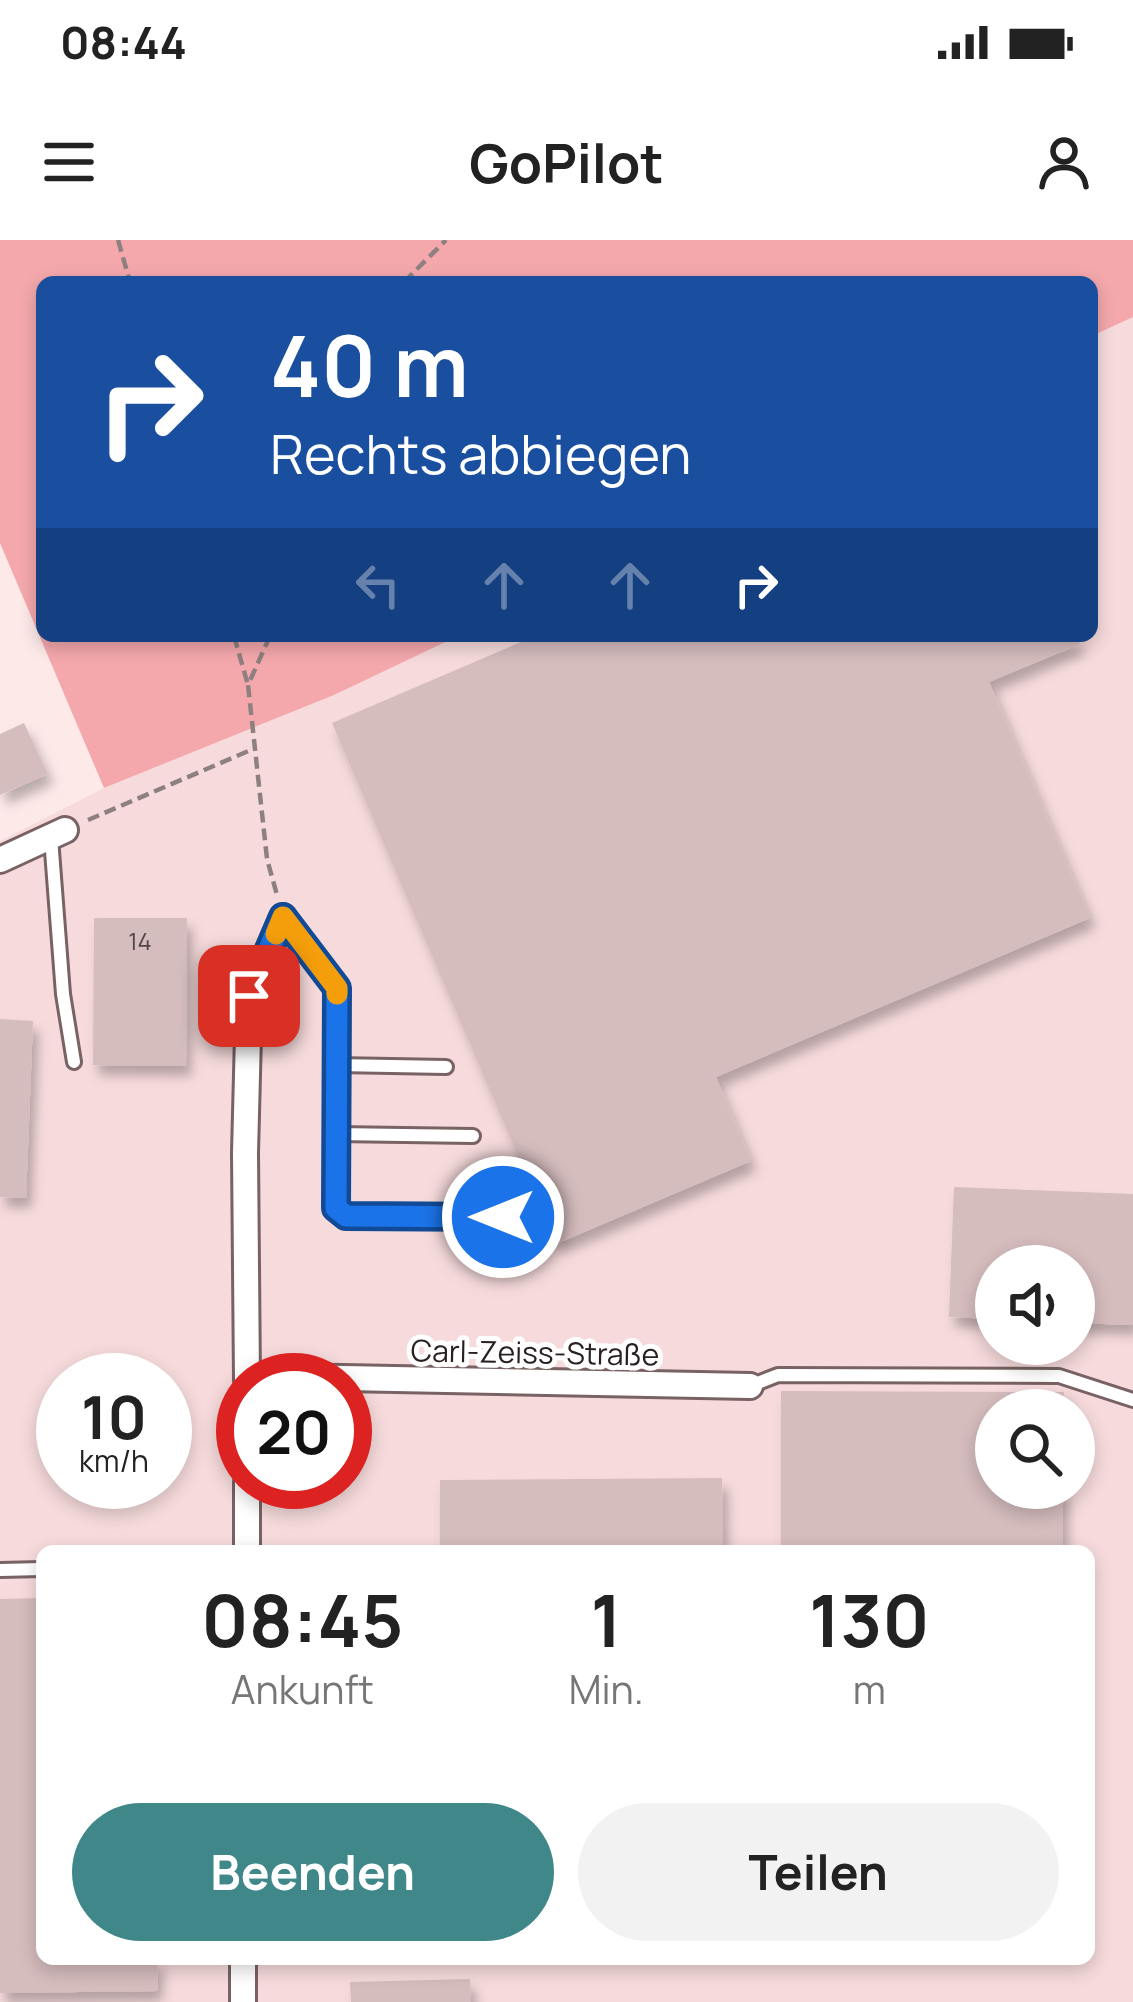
<!DOCTYPE html>
<html lang="de">
<meta charset="utf-8">
<style>
body{margin:0;font-family:Manrope,sans-serif;background:#f2f2f2;color:#222;height:100vh;display:flex;flex-direction:column;font-size:45px;white-space:nowrap}
*{box-sizing:border-box;margin:0}
p{font-size:39px;color:#767676}
.icon{flex:none;width:66px;height:66px;fill:none;stroke:currentColor;stroke-width:2;stroke-linecap:round;stroke-linejoin:round}
.map{position:relative;flex:1;overflow:hidden}
.panel{position:absolute;left:36px;top:1305px;width:1059px;height:420px;display:flex;flex-direction:column;background:#fff;border-radius:18px;box-shadow:0 6px 18px #0003}
.panel>*{flex:none}
.guide{position:absolute;left:36px;top:36px;width:1062px;height:366px;border-radius:18px;box-shadow:0 6px 18px #0003;background:#1a4fa0;color:#fff;overflow:hidden}
.tools{position:absolute;left:975px;top:1005px;display:grid;gap:24px}
.tools a{display:grid;place-items:center;width:120px;height:120px;border-radius:50%;background:#fff;box-shadow:0 6px 18px #0003;font-size:60px}
.speed{position:absolute;left:36px;top:1113px;display:flex;gap:24px;font-size:60px;font-weight:700;text-align:center}
.speed>*{display:grid;place-content:center;width:156px;height:156px;border-radius:50%;background:#fff;box-shadow:0 6px 18px #0003;line-height:1}
.speed small{font-size:30px;font-weight:400}
.speed .limit{border:18px solid #d22;background:#fff;color:#111}
.pin{position:absolute;display:grid;place-items:center;width:102px;height:102px;color:#fff;margin:-51px;border-radius:24px;box-shadow:0 6px 18px #0006}
.me{position:absolute;width:132px;margin:-66px;rotate:270deg;stroke-linejoin:round;filter:drop-shadow(0 0 9px #0008)}
.turn{display:flex;align-items:center;gap:42px;height:252px;padding:0 36px;font-size:54px}
.turn .icon{width:156px;height:156px;stroke-width:2.5}
.turn b{display:block;font-size:84px;line-height:102px}
.lanes{display:flex;align-items:center;height:114px;padding:0 36px;background:#0003;justify-content:center;gap:60px;direction:ltr}
.lanes .off{opacity:.35}
.eta{display:flex;justify-content:space-evenly;align-items:center;height:204px;text-align:center}
.eta b{font-size:72px;font-weight:700;line-height:84px}
.action{display:flex;gap:24px;margin-top:auto;padding:24px 36px}
.action a{flex:1;height:138px;border-radius:72px;background:#3f8788;color:#fff;font-size:48px;font-weight:700;line-height:138px;text-align:center}
.action a+a{background:#f2f2f2;color:#222}
.status{display:flex;justify-content:space-between;align-items:center;height:84px;padding:0 60px;background:#fff;direction:ltr}
.status svg{height:33px;fill:currentColor}
header{display:flex;justify-content:space-between;align-items:center;height:156px;padding:0 36px;background:#fff;font-size:54px;font-weight:700}
.map>svg:first-child{display:block}
.built{fill:#f7dbdc;fill-rule:evenodd}
.forest{fill:#f4a8ac}
.building{fill:#d5bcbd;filter:url(#shadow)}
.lines{fill:none;stroke-linecap:round;stroke-linejoin:round}
.service-casing{stroke:#786263;stroke-width:18}
.minor-casing{stroke:#786263;stroke-width:30}
.path{stroke:#8f8080;stroke-width:4.5;stroke-dasharray:12 6;stroke-linecap:butt}
.service{stroke:#fff;stroke-width:12}
.minor{stroke:#fff;stroke-width:24}
.route-casing{stroke:#114b97;stroke-width:30}
.route{stroke:#1a73e8;stroke-width:21}
.slow{stroke:#f59e0b;stroke-width:21}
.labels{text-anchor:middle;dominant-baseline:central;stroke-width:10;stroke-linejoin:round;paint-order:stroke}
.number-label{font-size:24px;fill:#544647}
.street-label{font-size:30px;fill:#291f20;stroke:#fff}
</style>
<div class="status"><b>08:44</b><svg viewBox="0 0 49 12"><path d="M0 12V9h3v3zM5 12V6h3v6zM10 12V3h3v9zM15 12V0h3v12zM26 1h20v11H26zM47 4h2v5h-2z"/></svg></div>
<header><svg class="icon" aria-label="menu" viewBox="0 0 24 24"><path d="M4 6h16M4 12h16M4 18h16"/></svg>GoPilot<svg class="icon" aria-label="person" viewBox="0 0 24 24"><circle cx="12" cy="8" r="4"/><path d="M4 21q1-7 8-7t8 7"/></svg></header>
<div class="map">
<svg width="1133" height="1762" viewBox="0 0 1133 1762">
<defs>
<filter id="shadow"><feDropShadow dx="5.5" dy="10" stdDeviation="6" flood-color="#0004"/></filter>
</defs>
<rect width="100%" height="100%" fill="#fee9e9"/>
<!-- built -->
<path class="built" d="M1133 77V1762H0V601L104 548 334 455 458 396H1092V96ZM996 1026H1074V1104H996ZM63 1140H165V1242H63ZM243 1140H345V1242H243ZM996 1170H1074V1248H996ZM42 1311H1089V1719H42Z"/>
<!-- forest -->
<path class="forest" d="M0 0H1133V77L1092 96V42H42V396H458L334 455 104 548 0 303Z"/>
<!-- building -->
<path class="building" d="M535 396H1076L1080 404 989 442 1090 678 716 837 751 921 556 1004 332 483Z
M24 483 48 534 0 555V494Z
M94 678H187L186 826 93 825Z
M0 779 33 781 26 958 0 957Z
M954 947 1133 954V1085L1074 1083V1026H996V1079L949 1077Z
M156 1134V1140H110V1136Z
M781 1151 1064 1152 1063 1170H996V1248H1063V1311H781Z
M722 1238 723 1311H440V1240Z
M42 1358V1719H158L157 1751 0 1753V1359Z
M470 1739 471 1762H351L350 1742Z"/>
<g class="lines">
<defs>
<path id="service" d="M51 598 63 754 74 822
M284 678 337 748 336 968 346 977H503
M336 825 446 827
M335 894 473 896
M750 1146 778 1135 1059 1136 1133 1160
M0 1330 42 1329"/>
<path id="minor" d="M0 620 65 590
M247 1136 750 1146
M247 1140 245 913 249 756 283 677
M247 1242V1311
M243 1762V1719"/>
</defs>
<!-- service casing -->
<use href="#service" class="service-casing"/>
<!-- minor casing -->
<use href="#minor" class="minor-casing"/>
<!-- path -->
<path class="path" d="M118 0 130 42
M404 42 446 0
M234 396 248 445
M270 396 248 445 267 619 277 655
M88 580 253 509"/>
<!-- service -->
<use href="#service" class="service"/>
<!-- minor -->
<use href="#minor" class="minor"/>
</g>
<g class="lines">
<defs>
<path id="route" d="M249 756 283 677 337 748 336 968 346 976 503 977"/>
</defs>
<!-- route casing -->
<use href="#route" class="route-casing"/>
<!-- route -->
<use href="#route" class="route"/>
<!-- slow -->
<path class="slow" d="M276 694 283 677 337 748V754"/>
</g>
<g class="labels">
<!-- number labels -->
<g class="number-label">
<text x="140" y="700">14</text>
</g>
<!-- street labels -->
<g class="street-label">
<text transform="translate(535 1112) rotate(1)">Carl-Zeiss-Straße</text>
</g>
</g>
</svg>
<div class="tools">
<a><svg class="icon" aria-label="sound" viewBox="0 0 24 24"><path d="M4 9h4l5-4v14l-5-4H4zM17 9q2 3 0 6"/></svg></a>
<a><svg class="icon" aria-label="search" viewBox="0 0 24 24"><circle cx="10" cy="10" r="6"/><path d="M15 15l6 6"/></svg></a>
</div>
<div class="speed"><div>10<small>km/h</small></div><div class="limit">20</div></div>
<div class="pin" style="left:249px;top:756px;background:#d93025"><svg class="icon" aria-label="arrive" viewBox="0 0 24 24"><path d="M6 21V4h12l-3 4 3 4H6"/></svg></div>
<svg class="me" style="left:503px;top:977px" viewBox="-20 -20 40 40"><circle r="17" fill="#1a73e8" stroke="#fff" stroke-width="3"/><path d="M0-11L8 9 0 5-8 9z" fill="#fff"/></svg>
<div class="guide">
<div class="turn"><svg class="icon" aria-label="right" viewBox="0 0 24 24"><path d="M7 20v-9h11M14 6l5 5-5 5"/></svg><div><b>40 m</b>Rechts abbiegen</div></div>
<div class="lanes"><svg class="icon off" aria-label="left" viewBox="0 0 24 24"><path d="M17 20v-9H6M10 6l-5 5 5 5"/></svg><svg class="icon off" aria-label="ahead" viewBox="0 0 24 24"><path d="M12 20V5M6 11l6-6 6 6"/></svg><svg class="icon off" aria-label="ahead" viewBox="0 0 24 24"><path d="M12 20V5M6 11l6-6 6 6"/></svg><svg class="icon" aria-label="right" viewBox="0 0 24 24"><path d="M7 20v-9h11M14 6l5 5-5 5"/></svg></div>
</div>
<section class="panel">
<div class="eta">
<div><b>08:45</b><p>Ankunft</p></div>
<div><b>1</b><p>Min.</p></div>
<div><b>130</b><p>m</p></div>
</div>
<div class="action"><a>Beenden</a><a>Teilen</a></div>
</section>
</div>
